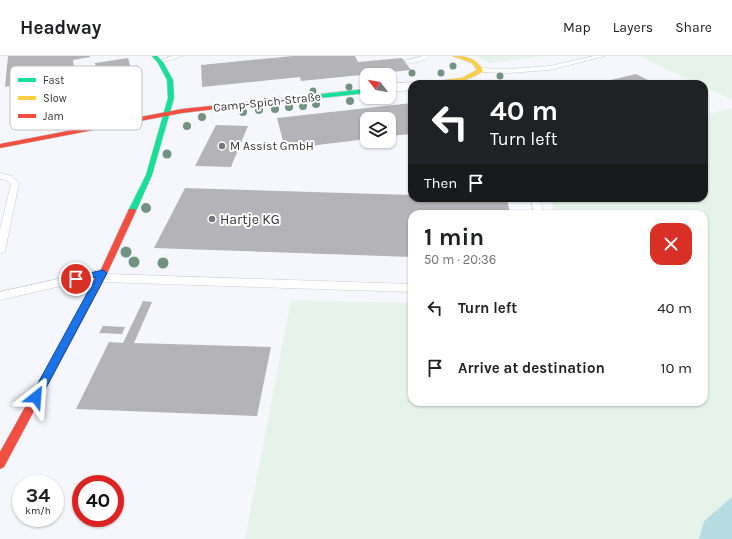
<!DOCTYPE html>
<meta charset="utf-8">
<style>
body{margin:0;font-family:Karla,sans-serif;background:#f6f6f6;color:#202124;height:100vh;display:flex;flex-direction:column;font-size:15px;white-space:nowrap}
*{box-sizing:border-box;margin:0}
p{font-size:13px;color:#757577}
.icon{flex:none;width:22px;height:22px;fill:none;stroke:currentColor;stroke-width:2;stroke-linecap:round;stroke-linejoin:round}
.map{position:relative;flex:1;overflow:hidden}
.side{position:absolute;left:408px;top:154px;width:300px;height:196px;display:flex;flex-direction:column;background:#fff;border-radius:12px;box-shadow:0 1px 3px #0004}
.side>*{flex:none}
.top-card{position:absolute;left:408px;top:24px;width:300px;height:122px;border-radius:12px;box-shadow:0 1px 3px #0004;background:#202124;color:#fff;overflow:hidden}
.needle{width:26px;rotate:301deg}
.controls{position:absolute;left:360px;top:12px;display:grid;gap:8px}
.controls a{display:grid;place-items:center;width:36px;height:36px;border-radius:8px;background:#fff;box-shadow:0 1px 3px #0004;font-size:20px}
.speed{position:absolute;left:12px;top:419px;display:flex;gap:8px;font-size:20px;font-weight:700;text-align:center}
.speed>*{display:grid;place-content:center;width:52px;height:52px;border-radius:50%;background:#fff;box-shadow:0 1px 3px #0004;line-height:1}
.speed small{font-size:10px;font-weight:400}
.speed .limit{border:6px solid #d22;background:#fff;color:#111}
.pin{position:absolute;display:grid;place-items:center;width:34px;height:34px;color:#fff;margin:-17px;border:2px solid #fff;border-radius:50%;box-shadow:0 1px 4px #0007}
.me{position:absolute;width:44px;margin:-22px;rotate:28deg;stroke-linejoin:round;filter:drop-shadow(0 0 3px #0008)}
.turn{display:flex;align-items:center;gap:14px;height:84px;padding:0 16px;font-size:18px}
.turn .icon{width:52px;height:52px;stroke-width:2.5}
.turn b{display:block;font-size:28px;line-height:34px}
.then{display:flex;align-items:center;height:38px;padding:0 16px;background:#0003;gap:8px;font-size:15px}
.round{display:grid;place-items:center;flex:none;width:42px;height:42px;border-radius:12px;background:#f6f6f6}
.headline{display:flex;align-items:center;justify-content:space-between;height:68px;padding:0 16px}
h1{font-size:24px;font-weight:700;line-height:30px}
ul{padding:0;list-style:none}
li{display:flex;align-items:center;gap:12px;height:60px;padding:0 16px}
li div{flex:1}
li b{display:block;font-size:15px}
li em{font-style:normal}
header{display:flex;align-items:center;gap:24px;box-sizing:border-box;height:56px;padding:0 20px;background:#fff;border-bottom:1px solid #e0e0e0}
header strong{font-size:19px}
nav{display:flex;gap:22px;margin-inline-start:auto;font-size:14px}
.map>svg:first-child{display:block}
.green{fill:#e6f3ea}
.water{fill:#b7dce2}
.building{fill:#b4b4b8}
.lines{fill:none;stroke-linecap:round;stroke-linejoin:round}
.lane-casing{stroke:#c8c9cd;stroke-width:1}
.street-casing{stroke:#c8c9cd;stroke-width:1}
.fast-casing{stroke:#c8c9cd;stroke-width:1}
.slow-casing{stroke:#c8c9cd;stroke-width:1}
.jam-casing{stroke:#c8c9cd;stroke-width:1}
.lane{fill:#fefeff;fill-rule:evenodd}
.street{fill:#fefeff;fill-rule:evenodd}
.fast{fill:#16e098;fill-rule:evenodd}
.slow{fill:#ffcf43;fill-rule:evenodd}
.jam{fill:#f24e42;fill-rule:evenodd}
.tree{fill:#729382}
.route{fill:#1a73e8;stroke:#114b97}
.poi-dot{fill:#78787c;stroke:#fff;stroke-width:1.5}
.labels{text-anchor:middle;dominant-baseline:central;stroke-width:4;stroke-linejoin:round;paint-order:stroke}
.far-street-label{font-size:12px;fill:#343437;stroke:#fff}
.far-poi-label{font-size:12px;fill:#343437;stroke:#fff;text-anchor:start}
.poi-label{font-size:14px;fill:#343437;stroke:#fff;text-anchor:start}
.key{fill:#fff;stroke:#c2c2c3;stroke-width:1}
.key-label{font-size:11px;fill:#343437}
</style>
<header>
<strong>Headway</strong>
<nav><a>Map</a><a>Layers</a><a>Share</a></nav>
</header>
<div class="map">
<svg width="732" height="483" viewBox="0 0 732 483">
<rect width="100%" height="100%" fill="#f6f7fc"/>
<!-- green -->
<path class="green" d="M475 0H545L489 7Z
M639 0H732V44L704 31V28H698Z
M732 52V441L704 465 699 483H245L291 244 412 247V346H704V158H555L550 142H704V59Z"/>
<!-- water -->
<path class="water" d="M732 441V483H699L704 465Z"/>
<!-- building -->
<path class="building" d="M8 0H90V1L73 4 75 20 5 31Z
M293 0H355L358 6 402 2 411 14 301 25 300 21 202 31 201 9Z
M128 2 141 47 104 53 95 7Z
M636 18 656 28H598V27Z
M412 47V78L389 80V63H367V83L285 93 277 62Z
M216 69 248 70 231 111 195 110Z
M185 132 412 139V142H507L510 158H412V201L154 192Z
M143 245 152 246 134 287 271 291 257 360 76 353 109 286 123 287Z
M103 270 125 271 122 278 99 277Z"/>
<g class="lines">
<defs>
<path id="lane" d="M173 0H183L160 7 157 5Z
M423 0H429C425 6 410 9 404 5Z
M594 0H605L550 14 508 17 479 16 476 14 479 12 508 13 550 10Z
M0 117 12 120 19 127 5 195 0 198V173L11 128 6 124 0 123Z
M531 142H539L544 158H534Z
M103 213 107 214V218L412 228V236L101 226 96 222 0 244V236Z"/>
<path id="street" d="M412 26 417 28H412V34L389 36V28Z"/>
<path id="fast" d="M152 0H157L163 6 173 24 174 42 152 119 136 155 132 157 128 155 146 119 168 42 167 24 158 7Z
M367 33V37L239 51 236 49 239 47Z"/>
<path id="slow" d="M453 0C465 0 477 2 483 15 467 27 445 28 425 28L428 26 462 22 477 14 472 7Z"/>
<path id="jam" d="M239 47 242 49 241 50 182 57 0 92V88L182 53Z
M129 153H135L136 155 105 222 4 411 0 413V396L97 222Z"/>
</defs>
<!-- lane casing -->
<use href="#lane" class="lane-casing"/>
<!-- street casing -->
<use href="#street" class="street-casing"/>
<!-- fast casing -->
<use href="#fast" class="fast-casing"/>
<!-- slow casing -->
<use href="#slow" class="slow-casing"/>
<!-- jam casing -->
<use href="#jam" class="jam-casing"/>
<!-- lane -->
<use href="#lane" class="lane"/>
<!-- street -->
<use href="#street" class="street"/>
<!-- fast -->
<use href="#fast" class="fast"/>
<!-- slow -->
<use href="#slow" class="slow"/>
<!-- jam -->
<use href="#jam" class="jam"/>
</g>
<!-- trees -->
<g class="tree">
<circle cx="453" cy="10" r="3.5"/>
<circle cx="412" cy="17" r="3.5"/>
<circle cx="441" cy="17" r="3.5"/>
<circle cx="500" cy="20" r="3.5"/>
<circle cx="349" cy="31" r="3.5"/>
<circle cx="313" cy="35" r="3.5"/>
<circle cx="350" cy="45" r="4"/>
<circle cx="316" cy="48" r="4"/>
<circle cx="303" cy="50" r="4"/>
<circle cx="289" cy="51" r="4"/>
<circle cx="275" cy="53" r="4"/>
<circle cx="259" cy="54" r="4"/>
<circle cx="243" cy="56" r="4"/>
<circle cx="202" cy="61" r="4"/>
<circle cx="187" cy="70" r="4"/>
<circle cx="167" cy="98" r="4.5"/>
<circle cx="146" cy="152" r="5"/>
<circle cx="126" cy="196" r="5.5"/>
<circle cx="134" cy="206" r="5.5"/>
<circle cx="163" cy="207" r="5.5"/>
</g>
<!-- route -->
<path class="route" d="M103 214 107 217 39 345 36 346 32 345 30 341 32 338 96 221 76 226 72 223 76 220Z"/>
<!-- markers -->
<g class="poi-dot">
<circle cx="222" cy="90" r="4"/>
<circle cx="212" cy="163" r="4"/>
</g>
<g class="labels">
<!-- far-street labels -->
<g class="far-street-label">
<text transform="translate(267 46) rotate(-6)">Camp-Spich-Straße</text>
</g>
<!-- far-poi labels -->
<g class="far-poi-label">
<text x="230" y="90">M Assist GmbH</text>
</g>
<!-- poi labels -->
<g class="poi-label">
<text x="220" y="163">Hartje KG</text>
</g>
</g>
<!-- legend -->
<rect x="10" y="10" width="132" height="64" rx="6" class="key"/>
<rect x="18" y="22" width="18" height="4" fill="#16e098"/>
<rect x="18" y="40" width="18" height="4" fill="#ffcf43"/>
<rect x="18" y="58" width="18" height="4" fill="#f24e42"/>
<g class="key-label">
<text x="43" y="28">Fast</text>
<text x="43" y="46">Slow</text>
<text x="43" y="64">Jam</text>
</g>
</svg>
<div class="controls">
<a><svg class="needle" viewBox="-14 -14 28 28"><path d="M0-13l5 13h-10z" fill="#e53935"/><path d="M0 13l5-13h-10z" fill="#757577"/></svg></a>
<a><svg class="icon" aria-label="layers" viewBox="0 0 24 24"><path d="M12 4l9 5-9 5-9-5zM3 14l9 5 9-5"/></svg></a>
</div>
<div class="speed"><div>34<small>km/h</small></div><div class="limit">40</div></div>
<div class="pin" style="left:76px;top:223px;background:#d93025"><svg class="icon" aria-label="arrive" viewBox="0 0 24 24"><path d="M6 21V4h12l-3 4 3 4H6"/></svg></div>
<svg class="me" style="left:36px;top:341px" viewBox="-20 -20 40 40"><path d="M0-17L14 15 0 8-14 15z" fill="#1a73e8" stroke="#fff" stroke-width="4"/></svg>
<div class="top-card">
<div class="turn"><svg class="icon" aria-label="left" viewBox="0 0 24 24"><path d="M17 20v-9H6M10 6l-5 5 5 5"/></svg><div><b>40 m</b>Turn left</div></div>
<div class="then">Then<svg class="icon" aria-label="arrive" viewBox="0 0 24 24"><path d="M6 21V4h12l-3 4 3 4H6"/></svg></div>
</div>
<section class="side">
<div class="headline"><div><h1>1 min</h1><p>50 m · 20:36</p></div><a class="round" style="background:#d93025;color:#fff"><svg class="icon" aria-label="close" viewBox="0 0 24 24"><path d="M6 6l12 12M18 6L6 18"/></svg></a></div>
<ul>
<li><svg class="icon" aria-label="left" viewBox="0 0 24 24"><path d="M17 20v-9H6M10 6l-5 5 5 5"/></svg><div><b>Turn left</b></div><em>40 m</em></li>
<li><svg class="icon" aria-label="arrive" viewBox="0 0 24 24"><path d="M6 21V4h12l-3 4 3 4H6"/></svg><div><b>Arrive at destination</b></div><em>10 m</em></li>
</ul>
</section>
</div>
